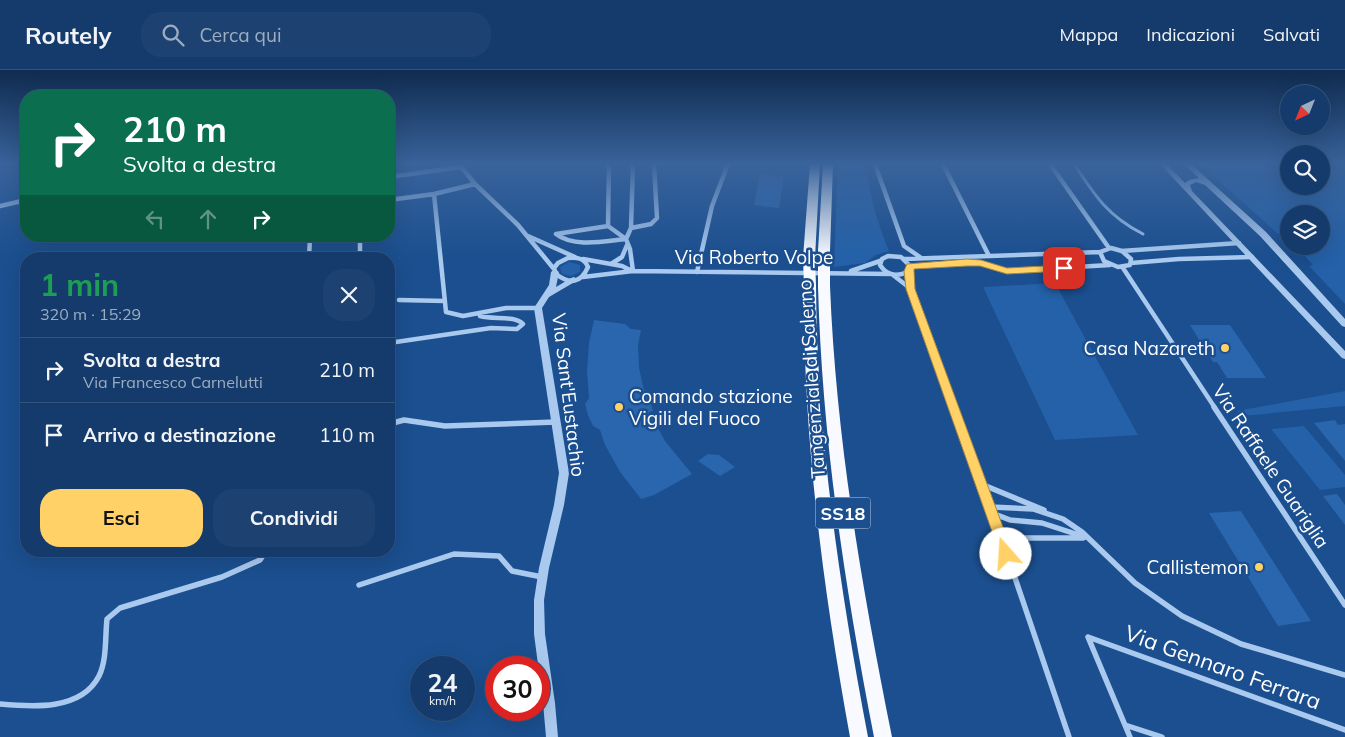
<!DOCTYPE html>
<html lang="it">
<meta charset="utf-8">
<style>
body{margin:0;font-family:Mulish,sans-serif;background:#1d4271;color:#f1f3f6;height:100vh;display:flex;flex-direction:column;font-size:19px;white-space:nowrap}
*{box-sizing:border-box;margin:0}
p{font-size:16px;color:#9dadc1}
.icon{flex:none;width:28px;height:28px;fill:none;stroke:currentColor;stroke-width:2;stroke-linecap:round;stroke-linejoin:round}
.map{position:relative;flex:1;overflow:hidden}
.side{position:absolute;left:20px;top:182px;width:375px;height:305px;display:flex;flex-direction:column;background:#143b6b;border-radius:20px;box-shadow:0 5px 20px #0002,0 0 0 1px #33557e}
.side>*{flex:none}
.hud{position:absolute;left:20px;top:20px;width:375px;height:152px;border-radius:20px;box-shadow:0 5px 20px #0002,0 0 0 1px #33557e;background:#0b6e4f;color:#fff;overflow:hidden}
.needle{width:32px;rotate:223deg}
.tools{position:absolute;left:1280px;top:15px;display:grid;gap:10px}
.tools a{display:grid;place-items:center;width:50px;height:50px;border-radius:50%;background:#143b6b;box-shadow:0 5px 20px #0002,0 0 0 1px #33557e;font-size:25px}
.speed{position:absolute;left:410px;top:586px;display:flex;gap:10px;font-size:25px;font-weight:700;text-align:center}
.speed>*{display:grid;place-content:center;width:65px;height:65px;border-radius:50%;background:#143b6b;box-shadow:0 5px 20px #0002,0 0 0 1px #33557e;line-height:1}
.speed small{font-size:12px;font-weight:400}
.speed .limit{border:8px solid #d22;background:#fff;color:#111}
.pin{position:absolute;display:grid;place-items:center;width:42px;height:42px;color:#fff;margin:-21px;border-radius:10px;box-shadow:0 2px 8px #0006}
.me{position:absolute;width:55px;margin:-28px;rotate:341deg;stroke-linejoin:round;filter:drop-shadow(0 0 4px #0008)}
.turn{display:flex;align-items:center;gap:18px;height:105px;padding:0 20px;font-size:22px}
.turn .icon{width:65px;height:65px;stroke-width:2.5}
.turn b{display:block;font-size:35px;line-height:42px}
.lanes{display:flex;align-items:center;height:48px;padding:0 20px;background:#0003;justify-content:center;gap:25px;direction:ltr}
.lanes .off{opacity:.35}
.round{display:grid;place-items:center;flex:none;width:52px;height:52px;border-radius:20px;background:#1d4271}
.summary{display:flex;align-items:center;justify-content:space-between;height:85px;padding:0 20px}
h1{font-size:30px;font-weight:700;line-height:38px;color:#1e9e55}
.action{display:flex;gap:10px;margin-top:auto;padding:10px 20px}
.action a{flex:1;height:58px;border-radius:20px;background:#ffd166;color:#111;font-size:20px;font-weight:700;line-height:58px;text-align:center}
.action a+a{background:#1d4271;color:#f1f3f6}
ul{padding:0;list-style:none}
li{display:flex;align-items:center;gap:15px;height:65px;padding:0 20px;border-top:1px solid #33557e}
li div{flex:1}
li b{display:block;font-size:19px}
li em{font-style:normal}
header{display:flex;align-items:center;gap:30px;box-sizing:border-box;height:70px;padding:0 25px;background:#143b6b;border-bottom:1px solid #33557e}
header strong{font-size:24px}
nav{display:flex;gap:28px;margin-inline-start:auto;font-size:18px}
.search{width:350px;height:45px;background:#1d4271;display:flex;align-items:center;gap:12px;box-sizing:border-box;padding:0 18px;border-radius:20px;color:#9dadc1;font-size:19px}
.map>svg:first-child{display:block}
.green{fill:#2461a8}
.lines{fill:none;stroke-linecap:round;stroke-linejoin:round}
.stream{stroke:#9cc4f0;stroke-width:3}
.building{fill:#2a66ad}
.minor-far1{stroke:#a9c9ee;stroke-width:4.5}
.minor{stroke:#a9c9ee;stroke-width:5.5}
.tertiary{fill:#a9c9ee;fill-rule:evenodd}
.trunk{fill:#f8faff;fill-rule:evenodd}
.trunk-bridge{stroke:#f8faff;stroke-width:12}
.route{fill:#ffd166;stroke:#a68842}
.poi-dot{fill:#ffd166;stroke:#1b4f8f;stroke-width:2}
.labels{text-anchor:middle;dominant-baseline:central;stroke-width:5;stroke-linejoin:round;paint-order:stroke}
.shield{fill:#1b4f8f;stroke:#bbcadd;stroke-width:1}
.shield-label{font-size:18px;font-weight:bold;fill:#fff}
.street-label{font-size:19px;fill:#fff;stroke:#1b4f8f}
.poi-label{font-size:19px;fill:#fff;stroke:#1b4f8f;text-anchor:end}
.near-street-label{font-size:22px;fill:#fff;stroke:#1b4f8f}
</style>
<header>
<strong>Routely</strong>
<div class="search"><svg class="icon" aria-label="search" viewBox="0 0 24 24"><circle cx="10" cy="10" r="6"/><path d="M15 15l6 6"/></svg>Cerca qui</div>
<nav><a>Mappa</a><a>Indicazioni</a><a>Salvati</a></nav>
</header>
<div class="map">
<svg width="1345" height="667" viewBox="0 0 1345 667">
<rect width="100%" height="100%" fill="#1b4f8f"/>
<!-- green -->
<path class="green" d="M838 94H865C870 124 877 153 889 181L876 185 865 193 834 197Z
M1200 94H1289V116H1321V94H1345V234L1309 196 1313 195 1296 176H1321V144H1289V169L1283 163 1278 164Z
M569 192 580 195V202L571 206 562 204 560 197Z
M1055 213 1138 365 1055 370 983 217Z
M1345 321V336L1243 346 1237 341Z
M1304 356 1345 405V417L1320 420 1271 359Z"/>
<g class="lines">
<!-- stream -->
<path class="stream" d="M1074 94C1095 126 1108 146 1143 164"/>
</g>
<!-- building -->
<path class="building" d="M760 103 784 106 779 138 754 135Z
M594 250 625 254 631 259 641 260 638 275 639 298 644 320 647 321 653 341 649 342 665 371 692 404 654 425 641 429 620 402 605 375 600 360 593 356 588 345 585 334 589 328 587 302 589 273Z
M1190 255H1230L1266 308H1227L1217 292H1213Z
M1335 350 1338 355 1345 354V391L1314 353Z
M708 384 719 385 735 397 720 406 698 391Z
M1337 424 1345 435V455L1323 426Z
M1241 441 1311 551 1278 556 1209 443Z"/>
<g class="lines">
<!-- minor-far1 -->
<path class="minor-far1" d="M459 94 475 114 518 155 554 199
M875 94 904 176 920 187
M943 94 989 186
M1050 94 1109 178
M389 107 461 97
M434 124 446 242 463 246 506 238H538
M389 130 434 124 475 114
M0 136 26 130
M608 156 626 169C605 171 574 178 556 164Z
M608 156 609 94
M631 158 633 94
M360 166V189
M528 166 575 187
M1111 178 1122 181 1131 189 1130 195 1118 197 1104 191 1100 182Z
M1121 181 1239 173
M888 186 901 187 910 196 909 201C898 207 887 206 880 195L882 189Z
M568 188C577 187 584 188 588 197 581 213 570 215 556 204L554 198 558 193Z
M309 189 310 166
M583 189 622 196 632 201
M904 189 1100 182
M1131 193 1179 189 1252 187
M611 194 622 187 627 175
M910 196 981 193 1007 201 1110 195
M1123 198 1215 338
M633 201 630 179 626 169 631 158 651 154 657 148 654 94
M851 201 880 191
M909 201 911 219 953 338
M697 202 712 136 728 94
M893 205 911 219
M583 207 633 201 892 204
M399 230 445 231
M389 273 491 258 517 259 523 254C515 245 493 250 480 246"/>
<!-- minor -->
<path class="minor" d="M952 337 991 437 1069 667
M1214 337 1345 535
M389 354 404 350 445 356 556 352
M981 414 1044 440
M991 437 1033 439 1063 449 1082 462 1135 513 1182 546 1241 574 1345 605
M992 443 1010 450 1042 453 1085 467
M1002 474 1016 468H1083
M359 515 454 484 499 486 512 501 542 507
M1088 567 1345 660
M1088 567 1130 667
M0 634C32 637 81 641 99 606 107 590 105 567 107 549L120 538 222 507 260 490 266 481
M1125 655 1162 667"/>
<!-- tertiary -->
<path class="tertiary" d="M1160 94H1167L1185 113 1189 110 1199 108 1184 94H1191L1266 162 1345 249V257L1342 256 1260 166 1205 115 1196 112 1190 115 1192 121 1345 281V289L1342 288Z
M555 199 559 202 556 217 571 208 574 207 578 210 549 227 542 238 569 403 564 435 549 498 544 530 545 564 555 633 558 667H546L543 633 534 564V530L539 498 554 435 559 403 534 238 549 215 551 202Z"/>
<!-- trunk -->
<path class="trunk" d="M810 94H820L815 188 809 192 803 188Z
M823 94H833L830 181 824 185 818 181Z
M810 212 816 216C817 367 840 519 868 667H850C823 518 803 367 804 216Z
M824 212 830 216C836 369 862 518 892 667H874C845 517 822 369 818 216Z"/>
<!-- trunk-bridge -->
<path class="trunk-bridge" d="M824 181V216
M809 188 810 216"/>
</g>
<!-- sky -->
<linearGradient id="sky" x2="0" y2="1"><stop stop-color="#0f2b4f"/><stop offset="0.5" stop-color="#39639b"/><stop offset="1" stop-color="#39639b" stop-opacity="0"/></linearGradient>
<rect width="1345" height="187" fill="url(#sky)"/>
<!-- route -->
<path class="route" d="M967 189 981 190 1007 198 1064 195 1069 198 1064 201 1007 204 980 196H967L914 199V201L915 219 1013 484 1011 489 1006 490 1001 489 1000 484 906 219 904 201 907 194Z"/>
<!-- markers -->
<g class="poi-dot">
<circle cx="1225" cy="278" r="5"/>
<circle cx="619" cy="337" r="5"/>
<circle cx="1259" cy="497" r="5"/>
</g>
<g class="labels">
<!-- shield labels -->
<rect class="shield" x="815.5" y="427.5" width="55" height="31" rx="4"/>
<g class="shield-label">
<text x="843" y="443">SS18</text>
</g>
<!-- street labels -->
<g class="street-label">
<text x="754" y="187">Via Roberto Volpe</text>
<text transform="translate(811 309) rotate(-94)">Tangenziale di Salerno</text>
<text transform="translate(569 325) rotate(83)">Via Sant'Eustachio</text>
<text transform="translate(1271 396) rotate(56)">Via Raffaele Guariglia</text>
</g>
<!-- poi labels -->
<g class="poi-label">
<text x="1215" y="278">Casa Nazareth</text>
<text x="629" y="326" text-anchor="start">Comando stazione<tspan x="629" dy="22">Vigili del Fuoco</tspan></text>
<text x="1249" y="497">Callistemon</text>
</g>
<!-- near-street labels -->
<g class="near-street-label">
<text transform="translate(1223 597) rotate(20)">Via Gennaro Ferrara</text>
</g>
</g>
</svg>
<div class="tools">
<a><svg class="needle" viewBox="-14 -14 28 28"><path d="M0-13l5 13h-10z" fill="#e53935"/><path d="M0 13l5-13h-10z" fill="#9dadc1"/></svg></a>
<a><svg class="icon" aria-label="search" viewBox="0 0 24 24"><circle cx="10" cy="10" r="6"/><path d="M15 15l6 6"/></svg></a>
<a><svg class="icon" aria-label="layers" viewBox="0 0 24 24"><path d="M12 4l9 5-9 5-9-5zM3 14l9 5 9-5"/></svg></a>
</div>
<div class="speed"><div>24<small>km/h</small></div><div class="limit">30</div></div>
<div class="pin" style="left:1064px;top:198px;background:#d93025"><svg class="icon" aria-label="arrive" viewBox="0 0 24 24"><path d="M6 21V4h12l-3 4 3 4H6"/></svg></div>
<svg class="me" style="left:1006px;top:484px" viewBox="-20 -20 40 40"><circle r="19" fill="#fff"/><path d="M0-13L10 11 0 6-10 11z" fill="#ffd166"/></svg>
<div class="hud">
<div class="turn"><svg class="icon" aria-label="right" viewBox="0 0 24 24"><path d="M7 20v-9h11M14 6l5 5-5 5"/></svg><div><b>210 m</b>Svolta a destra</div></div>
<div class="lanes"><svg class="icon off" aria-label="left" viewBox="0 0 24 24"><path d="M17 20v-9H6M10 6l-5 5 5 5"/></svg><svg class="icon off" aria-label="ahead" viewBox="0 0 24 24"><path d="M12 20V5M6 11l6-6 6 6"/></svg><svg class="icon" aria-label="right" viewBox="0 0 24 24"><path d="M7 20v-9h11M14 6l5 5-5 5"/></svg></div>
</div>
<section class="side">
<div class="summary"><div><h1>1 min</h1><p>320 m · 15:29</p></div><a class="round"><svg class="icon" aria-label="close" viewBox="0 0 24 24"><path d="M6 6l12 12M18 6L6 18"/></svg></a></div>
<ul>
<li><svg class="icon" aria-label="right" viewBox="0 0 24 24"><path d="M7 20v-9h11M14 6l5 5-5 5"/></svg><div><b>Svolta a destra</b><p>Via Francesco Carnelutti</p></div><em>210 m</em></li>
<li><svg class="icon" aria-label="arrive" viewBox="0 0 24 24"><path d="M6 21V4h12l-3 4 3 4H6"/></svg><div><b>Arrivo a destinazione</b></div><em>110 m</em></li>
</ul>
<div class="action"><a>Esci</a><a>Condividi</a></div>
</section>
</div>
